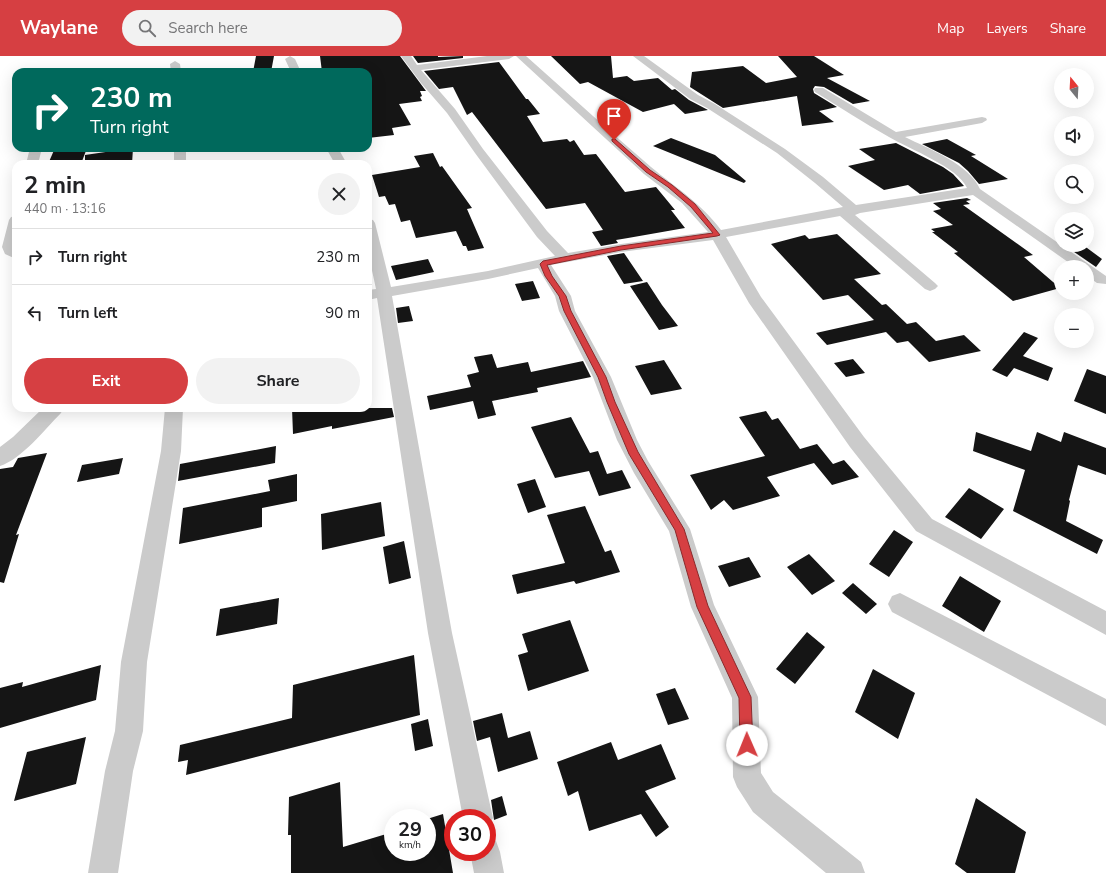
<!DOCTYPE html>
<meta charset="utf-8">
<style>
body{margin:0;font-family:"Nunito Sans",sans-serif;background:#f2f2f2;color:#202124;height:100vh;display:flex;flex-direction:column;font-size:15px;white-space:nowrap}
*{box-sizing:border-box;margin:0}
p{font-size:13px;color:#757577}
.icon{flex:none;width:22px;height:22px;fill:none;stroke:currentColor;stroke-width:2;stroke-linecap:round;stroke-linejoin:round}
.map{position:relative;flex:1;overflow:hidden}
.drawer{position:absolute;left:12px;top:104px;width:360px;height:252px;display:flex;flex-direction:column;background:#fff;border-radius:12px;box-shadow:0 4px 16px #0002}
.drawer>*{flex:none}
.hud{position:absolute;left:12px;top:12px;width:360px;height:84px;border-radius:12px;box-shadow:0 4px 16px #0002;background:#00695c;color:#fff;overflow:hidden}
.needle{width:26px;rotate:342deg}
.buttons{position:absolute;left:1054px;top:12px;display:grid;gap:8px}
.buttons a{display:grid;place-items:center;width:40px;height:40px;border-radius:50%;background:#fff;box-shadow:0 4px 16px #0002;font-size:20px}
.speed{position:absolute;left:384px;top:753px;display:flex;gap:8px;font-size:20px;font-weight:700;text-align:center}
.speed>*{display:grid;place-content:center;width:52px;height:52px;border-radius:50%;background:#fff;box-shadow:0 4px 16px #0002;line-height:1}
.speed small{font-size:10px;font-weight:400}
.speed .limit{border:6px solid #d22;background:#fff;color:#111}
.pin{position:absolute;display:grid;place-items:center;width:34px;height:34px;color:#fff;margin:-41px -17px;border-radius:50% 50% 50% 0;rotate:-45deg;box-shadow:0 0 4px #0007}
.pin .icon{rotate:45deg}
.me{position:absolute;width:44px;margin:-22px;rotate:359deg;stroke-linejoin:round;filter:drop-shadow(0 0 3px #0008)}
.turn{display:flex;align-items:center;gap:14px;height:84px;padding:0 12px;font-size:18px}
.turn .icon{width:52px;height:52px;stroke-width:2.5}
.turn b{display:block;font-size:28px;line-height:34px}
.round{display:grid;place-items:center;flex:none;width:42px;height:42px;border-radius:21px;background:#f2f2f2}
.headline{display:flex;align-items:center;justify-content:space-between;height:68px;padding:0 12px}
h1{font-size:24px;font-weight:700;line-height:30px}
.button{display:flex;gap:8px;margin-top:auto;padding:8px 12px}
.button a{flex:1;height:46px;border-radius:24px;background:#d63f42;color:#fff;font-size:16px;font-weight:700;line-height:46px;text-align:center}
.button a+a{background:#f2f2f2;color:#202124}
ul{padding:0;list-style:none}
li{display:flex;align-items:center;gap:12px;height:56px;padding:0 12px;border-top:1px solid #e0e0e0}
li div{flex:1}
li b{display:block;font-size:15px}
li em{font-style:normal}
header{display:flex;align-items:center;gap:24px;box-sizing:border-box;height:56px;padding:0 20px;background:#d63f42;color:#fff}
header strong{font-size:19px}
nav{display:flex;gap:22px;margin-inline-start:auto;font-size:14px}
.search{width:280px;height:36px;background:#f2f2f2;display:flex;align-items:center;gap:10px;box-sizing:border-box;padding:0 14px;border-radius:22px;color:#757577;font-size:15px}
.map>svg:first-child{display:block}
.building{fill:#151515}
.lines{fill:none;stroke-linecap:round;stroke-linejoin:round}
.minor{fill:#cbcbcb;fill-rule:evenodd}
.route{fill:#d63f42;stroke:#8b292b}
</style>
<header>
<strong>Waylane</strong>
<div class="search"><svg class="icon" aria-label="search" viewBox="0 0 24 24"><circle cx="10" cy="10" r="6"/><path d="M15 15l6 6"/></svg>Search here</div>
<nav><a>Map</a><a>Layers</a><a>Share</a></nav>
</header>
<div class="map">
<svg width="1106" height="817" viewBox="0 0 1106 817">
<rect width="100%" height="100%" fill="#fff"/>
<!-- building -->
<path class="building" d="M256 0H274L271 16H253Z
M320 0H400L426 35H420L422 40 420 41 422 45 399 48 411 69 392 72 394 79 368 82V16H322Z
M413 0H438V1L463 0V2L418 7Z
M551 0H611L613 22 627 20 634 25 658 22 672 34 675 33 689 44 708 54 685 58 674 48 643 56 588 26 580 28Z
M778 0H814L844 19 827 22 870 45 853 48 824 31 815 30 813 33 814 37 837 51 819 55 834 66 802 70 797 40 723 52 690 31 692 16 743 10 766 27 797 21Z
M499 6 526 43H528L540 58 527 60 543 86 567 83 570 86 574 84 584 99 596 98 625 136 656 131 675 154H671L685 172 628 182 616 184 618 187 601 190 592 176 603 174 585 147 546 153 472 56 467 59 453 31 439 33 424 15Z
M671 82 715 99 746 125 744 127 653 90Z
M947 83 976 99 971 100 1008 123 979 128 968 115 959 107 922 88Z
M896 87 943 111 953 118 964 130 920 138 908 129 884 134 848 110 875 104 859 93Z
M55 92H87L81 108H48Z
M133 92 132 108H85V99Z
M433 97 440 111 442 110 472 152 467 153 484 192 468 195 466 190H463L456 175 416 182 410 164 401 166 395 148 389 149 385 140 379 141 372 119 420 111 414 100Z
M967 142 971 144 966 145 970 148 963 149 1033 199 1024 201 1060 232 1013 245 954 197 958 196 932 176H935L931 173 953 169 933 155 941 153 933 147Z
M837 178 881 218 854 223 882 249 886 248 907 268 916 266 936 285 964 279 981 295 929 306 908 285 897 287 886 276 827 289 816 277 874 264 848 239 823 244 771 188 805 179 809 183Z
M1064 189H1083L1102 203 1096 211Z
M624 197 643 225 624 228 607 200Z
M428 203 434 216 396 224 391 210Z
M533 225 540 242 522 245 515 228Z
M647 226 662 249 678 270 659 274 630 230Z
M409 250 413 265 398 267 396 252Z
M1024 276 1038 282 1023 300 1053 312 1048 325 1014 312 1007 321 992 314Z
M492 298 497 312 528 306 531 316 583 305 591 321 537 332 538 336 492 345 496 359 478 363 473 345 430 354 427 340 471 331 467 319 479 316 474 301Z
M853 303 865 317 846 321 834 307Z
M664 304 682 333 651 339 635 310Z
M1087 313 1106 320V358L1074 345Z
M292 352H392L394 361 332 373V370L293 378Z
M766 355 772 364 778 362 800 393 817 388 833 408 844 404 859 421 832 429 814 407 767 421 780 440 733 454 724 444 711 454 690 419 765 400 739 361Z
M571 361 590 397 598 395 607 418 622 414 631 432 599 440 589 415 555 422 531 371Z
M976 376 1031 395 1037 376 1061 386 1064 376 1106 392V419L1078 409 1069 444 1070 445 1066 465 1103 484 1097 498 1013 455 1025 414 973 395Z
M276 390 275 407 178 425 180 408Z
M47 397 16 479 19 478 4 527 0 526V413L13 411 18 402Z
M123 402 119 418 77 426 82 409Z
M297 418V445L262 452V471L179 488 183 452 270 435 268 424Z
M535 423 546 451 528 457 517 428Z
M969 432 1004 453 981 483 945 461Z
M381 446 385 480 322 494 321 458Z
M585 450 605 496 611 494 620 516 576 528 574 525 517 538 512 519 565 507 547 459Z
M894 474 913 486 889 521 869 508Z
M404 485 411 522 389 528 383 491Z
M809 498 835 525 812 539 787 511Z
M749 501 761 521 729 531 718 510Z
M960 520 1001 545 984 576 942 550Z
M853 527 877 548 866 558 842 537Z
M279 542 277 568 216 580 220 553Z
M570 564 589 615 528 635 518 599 528 596 522 578Z
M807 576 825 591 795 628 776 613Z
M414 599 420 659 186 719 188 704 178 706 180 689 292 662 293 629Z
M101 609 96 644 0 672V632L23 626 22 631Z
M873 613 915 637 898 683 855 656Z
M675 632 689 663 668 669 656 638Z
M502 657 508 682 530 675 538 703 498 716 490 681 477 685 473 665Z
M428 663 433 690 415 695 411 668Z
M86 681 76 728 14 745 27 696Z
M611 686 618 704 661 688 676 723 645 735 669 771 656 781 641 758 589 775 578 735 568 740 557 706Z
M340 726 343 791 393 776V796H427V763L443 758 453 817H291V779H288L289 741Z
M502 740 507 759 494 764 491 744Z
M976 742 1026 776 1015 817H967L955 808Z"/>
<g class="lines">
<!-- minor -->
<path class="minor" d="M290 0 295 3 301 16H291L285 3Z
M401 0H411L417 9 487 0H514L509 3 421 14 455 53 483 93 547 175 568 197 621 188 708 176 682 147 644 118 516 0H526C568 37 609 75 651 111 676 132 701 147 721 174L843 151 815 127 777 97 707 52 690 43 633 0H644L698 39 715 48 785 93 823 121 856 149 967 132C958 111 909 93 889 81 864 67 840 51 815 36L814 34 815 32H823L896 76 982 61 986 62 987 64 982 67 905 81C929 93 969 108 980 133L1106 220V228L1097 227 1087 220V211H1075L973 139 860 157 855 159 935 227 938 230 935 233 930 235 925 233 840 160 726 181 761 241 864 381 932 463 1106 555V579L916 475 850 391 749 247 713 184 621 196 551 209 571 240 575 255 611 321 637 384 648 405 690 473 714 549 758 641 761 717 773 736 861 806 865 817H826L753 756 737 731 733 721 732 642 691 551 669 475 634 417 617 384 593 321 559 255 555 240 538 212 488 223 392 240 452 577 493 762 487 773V762H463L428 577 377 242 368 244V234L376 233 368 196V163L373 164 375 167 391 231 488 215 555 200 537 181 475 97 447 57 421 27Z
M175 5 180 8 181 16H171L170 8Z
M30 92H42L38 108H26Z
M174 92H186V108H174Z
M326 92H338L347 108H335Z
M16 160V203L5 198 2 191 9 164 11 161Z
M43 352H63L61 357C45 373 22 403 0 410V391L13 381Z
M165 352H183L181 395 147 606 143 675 133 715 118 817H88L105 715 115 675 121 606 161 395Z
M900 537 1106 643V670L892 556 888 548 892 540Z
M487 782 496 785 500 796 504 817H474L470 796H487Z"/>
</g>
<!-- route -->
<path class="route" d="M612 83H615L650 114 672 129 695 148 720 179 717 180 621 194 547 209 552 220 566 240 571 255 606 321 615 346 638 396 684 473 708 550 751 641 753 689 751 694 747 695 742 694 740 689 739 642 697 551 675 474 629 398 607 346 598 321 564 255 559 240 545 220 540 208 543 205 621 190 713 177 691 151 668 131 646 116 612 85Z"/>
</svg>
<div class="buttons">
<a><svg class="needle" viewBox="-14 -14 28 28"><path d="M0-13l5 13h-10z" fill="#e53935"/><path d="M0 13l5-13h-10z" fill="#757577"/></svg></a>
<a><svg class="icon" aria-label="sound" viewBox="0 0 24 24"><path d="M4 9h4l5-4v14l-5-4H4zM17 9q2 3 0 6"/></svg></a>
<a><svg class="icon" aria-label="search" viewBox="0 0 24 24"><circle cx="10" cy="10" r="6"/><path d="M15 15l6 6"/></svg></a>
<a><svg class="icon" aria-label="layers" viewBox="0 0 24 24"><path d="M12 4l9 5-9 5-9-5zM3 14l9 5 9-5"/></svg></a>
<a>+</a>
<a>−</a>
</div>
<div class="speed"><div>29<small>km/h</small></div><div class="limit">30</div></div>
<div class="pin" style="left:614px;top:84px;background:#d93025"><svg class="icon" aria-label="arrive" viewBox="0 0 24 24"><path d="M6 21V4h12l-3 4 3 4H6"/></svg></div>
<svg class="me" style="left:747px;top:689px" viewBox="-20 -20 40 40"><circle r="19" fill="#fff"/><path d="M0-13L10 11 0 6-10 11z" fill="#d63f42"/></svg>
<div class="hud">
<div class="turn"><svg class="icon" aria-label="right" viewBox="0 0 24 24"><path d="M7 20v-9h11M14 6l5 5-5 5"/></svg><div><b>230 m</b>Turn right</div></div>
</div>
<section class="drawer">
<div class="headline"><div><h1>2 min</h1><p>440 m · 13:16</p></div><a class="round"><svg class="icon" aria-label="close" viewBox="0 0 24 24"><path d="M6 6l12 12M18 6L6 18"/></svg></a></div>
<ul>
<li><svg class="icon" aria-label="right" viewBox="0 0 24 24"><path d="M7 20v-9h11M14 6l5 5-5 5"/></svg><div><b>Turn right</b></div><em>230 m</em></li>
<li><svg class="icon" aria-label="left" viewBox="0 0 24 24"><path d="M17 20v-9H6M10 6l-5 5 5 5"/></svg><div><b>Turn left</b></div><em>90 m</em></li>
</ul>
<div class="button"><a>Exit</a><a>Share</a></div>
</section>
</div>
